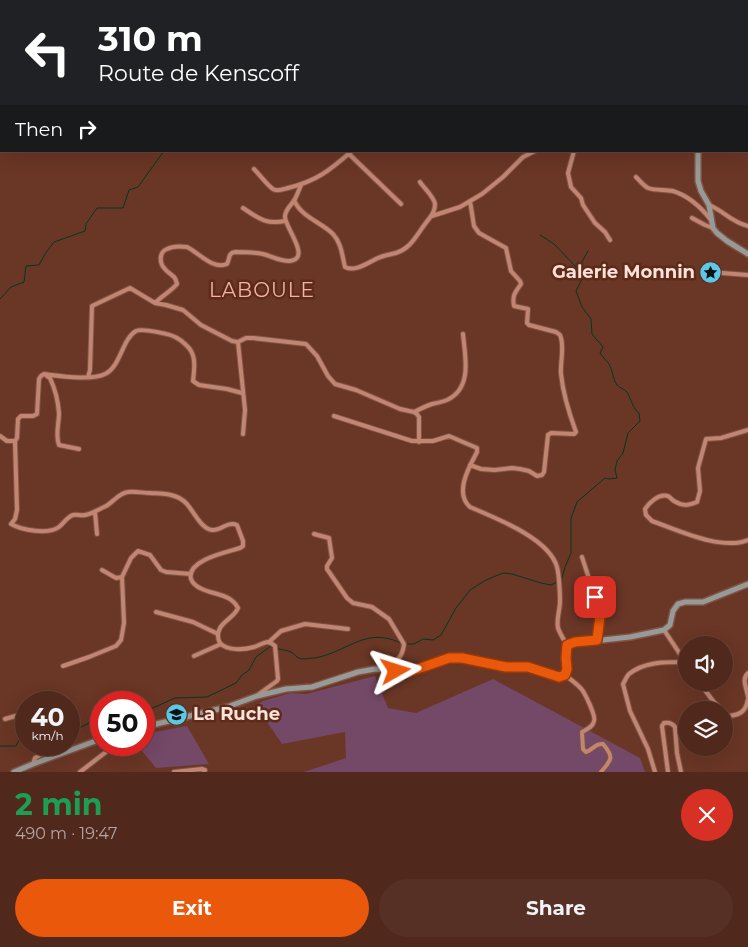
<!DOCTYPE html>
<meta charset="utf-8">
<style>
body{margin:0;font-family:Montserrat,sans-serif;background:#563025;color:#f1f3f6;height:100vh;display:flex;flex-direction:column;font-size:19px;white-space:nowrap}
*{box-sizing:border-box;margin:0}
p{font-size:16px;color:#b4a6a3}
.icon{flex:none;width:28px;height:28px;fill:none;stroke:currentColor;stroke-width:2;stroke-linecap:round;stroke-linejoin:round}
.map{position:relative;height:772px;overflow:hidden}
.sheet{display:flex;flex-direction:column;background:#50281c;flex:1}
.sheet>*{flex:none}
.hud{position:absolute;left:0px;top:0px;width:749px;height:152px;box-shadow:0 5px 20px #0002,0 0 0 1px #67443b;background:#202124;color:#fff;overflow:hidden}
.buttons{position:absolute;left:678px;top:636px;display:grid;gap:10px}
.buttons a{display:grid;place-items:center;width:55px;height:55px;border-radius:50%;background:#50281c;box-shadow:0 5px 20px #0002,0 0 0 1px #67443b;font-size:25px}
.speed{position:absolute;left:15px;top:691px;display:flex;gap:10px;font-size:25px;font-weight:700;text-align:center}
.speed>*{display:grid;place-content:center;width:65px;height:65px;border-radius:50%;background:#50281c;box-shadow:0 5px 20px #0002,0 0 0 1px #67443b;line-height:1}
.speed small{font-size:12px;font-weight:400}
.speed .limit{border:8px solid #d22;background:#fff;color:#111}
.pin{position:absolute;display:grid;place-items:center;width:42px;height:42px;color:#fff;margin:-21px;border-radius:10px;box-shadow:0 2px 8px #0006}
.me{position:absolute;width:55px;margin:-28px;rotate:84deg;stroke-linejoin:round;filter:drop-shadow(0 0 4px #0008)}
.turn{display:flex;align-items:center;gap:18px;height:105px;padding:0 15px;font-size:22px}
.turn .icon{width:65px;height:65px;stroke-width:2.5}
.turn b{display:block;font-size:35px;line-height:42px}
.then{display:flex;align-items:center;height:48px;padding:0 15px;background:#0003;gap:10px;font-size:19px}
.round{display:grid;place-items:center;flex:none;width:52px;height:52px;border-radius:26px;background:#563025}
.overview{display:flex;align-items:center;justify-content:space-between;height:85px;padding:0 15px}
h1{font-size:30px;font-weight:700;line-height:38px;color:#1e9e55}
.button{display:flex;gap:10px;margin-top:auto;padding:10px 15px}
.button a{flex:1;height:58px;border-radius:30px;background:#ea580c;color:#fff;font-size:20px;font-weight:700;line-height:58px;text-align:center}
.button a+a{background:#563025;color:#f1f3f6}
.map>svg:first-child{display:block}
.green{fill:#744867}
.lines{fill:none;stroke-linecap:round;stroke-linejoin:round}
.stream{stroke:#003920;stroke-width:1}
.minor-casing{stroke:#7e5344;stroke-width:6}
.secondary-casing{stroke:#7e5344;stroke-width:8}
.minor{stroke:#c18572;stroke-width:4}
.secondary{stroke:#979a97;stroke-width:5}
.route-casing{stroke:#983908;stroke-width:12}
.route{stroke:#ea580c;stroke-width:9}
.labels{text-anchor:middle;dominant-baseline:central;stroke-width:5;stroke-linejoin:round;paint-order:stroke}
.poi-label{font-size:18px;font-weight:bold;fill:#fde2da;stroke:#5e2b1a;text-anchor:end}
.quarter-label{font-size:20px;letter-spacing:1px;fill:#f2b39f;stroke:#5e2b1a}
</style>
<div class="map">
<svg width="748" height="772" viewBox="0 0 748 772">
<rect width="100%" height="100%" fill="#6a3625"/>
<!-- green -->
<path class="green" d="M375 676 388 708 416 713 493 679 640 758 645 772H304L346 758 345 732 282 744 256 706 263 701 290 693 306 694Z
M187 726 209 764 156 768 137 745H144V734Z"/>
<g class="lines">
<!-- stream -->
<path class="stream" d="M192 0 193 1
M540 235 554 244 577 268
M0 299 11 287 24 282 26 266 39 265 45 254 54 242 85 231 86 224 97 208H123L129 190 138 187 164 151
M561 581 565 567 571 553V518L577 502 605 478 609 479 617 478 615 470 617 461 623 453 628 433 640 421 639 413C633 409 631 399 627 392 624 389 620 388 617 385 613 380 613 372 610 366 608 361 603 358 600 353L603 347 592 334 591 319 582 307 576 291 581 281 578 269 588 251
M405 644H414L423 639 433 640 441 635 456 608 470 590 486 580 503 573 512 574 541 583 551 585 557 582
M278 649C284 650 287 650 293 653 295 655 296 657 299 658 303 660 310 658 315 658 348 652 365 626 401 643
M144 712 175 698 207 697 236 683 242 675 249 670 256 657 271 646 272 647
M69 725 73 726
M79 728 95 720 101 719
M0 746H16L22 734 26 733"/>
<defs>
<path id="minor" d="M368 0 369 1
M747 0H748
M748 122V123
M574 151 568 173 571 187 581 198 583 205 595 223 605 232 610 240
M349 154 401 204
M254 169C259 174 268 186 273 189 277 192 284 189 288 188 317 181 330 170 352 151
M636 177C640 181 644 186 648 188 656 191 665 189 673 191 689 196 700 206 711 220
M294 200C301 217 321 222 333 234 342 244 342 256 345 267 354 272 366 264 374 260 380 256 388 255 396 253 411 248 416 236 425 224 430 217 435 213 435 204 434 197 424 188 420 182
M470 201 474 226 479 233 506 248 511 271 520 281 521 284C515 293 512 295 514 306L528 309 527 323 529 325 556 332 560 335C565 346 560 362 561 374 563 394 569 413 576 432L574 434 551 433 548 435 544 472 542 475 537 476 529 471 520 469 512 468 495 470 481 469 470 465
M709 205C724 211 731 222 748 226
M243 208C258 218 266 225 285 221
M432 216 460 207 482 194 503 177 523 157 535 151
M692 218 705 225 713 228
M709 272 748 275
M155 303C162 296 171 291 177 284 176 281 176 279 174 277 171 274 167 272 165 269 159 263 159 252 167 249 173 246 180 246 187 247 199 253 213 270 227 264 230 258 228 253 235 252 244 252 254 252 263 254 271 256 280 261 289 261 313 259 284 227 285 216 286 208 292 205 295 199 297 195 299 190 301 185
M238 342 245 410 243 434
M47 376 50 378C55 389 58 400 59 413 59 424 55 435 59 445L79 449
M88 377 90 370 92 306 130 288 155 303 166 305 183 310 201 325 232 341 238 342 246 338H253L306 344 317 356 328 376 335 384 356 390 400 409 414 412 417 414 419 417V442
M242 393 227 389 199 385 193 381C194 371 196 359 191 351 189 347 181 340 177 338 171 334 142 328 136 331 122 339 121 366 105 374 91 381 60 376 44 374L41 376 39 379 37 414 33 416H21L18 419 17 438 15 441 17 510 15 519 11 524C22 530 48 535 59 527 64 523 67 517 73 515 77 514 81 516 85 515 92 514 99 509 106 506 113 502 119 493 128 492 135 491 143 493 150 493 163 494 176 493 186 503 193 510 201 529 212 530 221 531 227 521 237 525L243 541V546L240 548C228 552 186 560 191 579 193 584 197 587 202 589 215 595 231 594 238 608 235 616 225 620 220 628 218 632 217 638 220 643 227 651 244 650 254 647 258 646 264 642 268 642 272 643 273 644 275 646L278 679 277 681 259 694
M414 412C420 409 426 406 432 404 437 403 442 402 447 400 473 388 465 356 463 334
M334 416 412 441H433L449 436 477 448V452C469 467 454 493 470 507 495 518 549 538 557 567 559 574 560 593 560 601 560 610 556 620 558 628 560 634 564 640 567 645
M748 430 721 438 706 439 698 468 700 491 697 502C688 506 682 506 674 501 672 500 670 497 668 496 659 493 649 503 645 509L646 515 652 521C678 530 721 551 748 540
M0 436 7 441H15
M95 512 97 534
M314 534 329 538 332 558 327 566V569L347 598 353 603 372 607 389 619 404 644C402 660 396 661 383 669
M582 557 595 597 600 616 597 640
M102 570 116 578 122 577 131 558 138 551 150 555 161 570 166 572 191 574
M156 612 193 622 218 634
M269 642 281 631 305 624 348 629
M194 656 221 644
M63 666 89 657 116 646 121 640 124 623 122 577
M748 673C741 680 747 688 748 697
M565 675C571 680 579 685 583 691 586 696 596 716 594 721 593 727 587 729 582 732L583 749 586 752C593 750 595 743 603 744 615 758 611 760 601 772
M699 682 713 701 722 710
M69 710 78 722 75 730 69 737
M724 712 728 716C741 715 746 711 748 699
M5 719 26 713
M33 764 35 758 57 745
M80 772 115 745
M174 772 202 769 205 770 204 772
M655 772 648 749 630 711 623 684C625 681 626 677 629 674 644 662 664 662 682 662L684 660 664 630
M668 772 662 726 664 723C669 722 672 723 675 727L677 753 681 772"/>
<path id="secondary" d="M617 1V0
M698 151V181L701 191 709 205 713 228 717 233 727 241 748 254
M144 727 227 707 257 696 286 689 312 687 358 672 375 669 409 672 449 658H462L506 667H529L559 677 565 675 567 669 566 659 567 645 575 643 630 637 664 630 670 625 673 611 678 604 685 602H703L748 584
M14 772 33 764 101 739"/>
</defs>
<!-- minor casing -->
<use href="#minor" class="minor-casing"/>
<!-- secondary casing -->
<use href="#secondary" class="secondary-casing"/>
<!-- minor -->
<use href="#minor" class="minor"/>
<!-- secondary -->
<use href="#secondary" class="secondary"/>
</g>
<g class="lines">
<defs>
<path id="route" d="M396 671 409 672 449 658H462L506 667H528L559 677 565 675 567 669 566 658 567 645 575 642 597 640 600 616 595 597"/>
</defs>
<!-- route casing -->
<use href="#route" class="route-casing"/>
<!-- route -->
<use href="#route" class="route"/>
</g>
<!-- icons -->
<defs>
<symbol id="sight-disc" viewBox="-11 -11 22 22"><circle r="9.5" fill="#5ac8e6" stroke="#5e2b1a"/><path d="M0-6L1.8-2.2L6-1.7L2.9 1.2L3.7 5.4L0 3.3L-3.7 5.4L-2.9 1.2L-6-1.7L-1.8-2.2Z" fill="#111"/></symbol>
<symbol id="school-disc" viewBox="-11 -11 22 22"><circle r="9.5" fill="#5ac8e6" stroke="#5e2b1a"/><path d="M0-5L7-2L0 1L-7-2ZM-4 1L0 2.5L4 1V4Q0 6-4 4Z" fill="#111"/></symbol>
</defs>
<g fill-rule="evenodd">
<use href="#sight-disc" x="698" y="260" width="25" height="25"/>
<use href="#school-disc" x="164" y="702" width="25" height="25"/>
</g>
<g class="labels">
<!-- poi labels -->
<g class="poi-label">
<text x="695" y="272">Galerie Monnin</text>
<text x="193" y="714" text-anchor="start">La Ruche</text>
</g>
<!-- quarter labels -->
<g class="quarter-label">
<text x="262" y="290">LABOULE</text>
</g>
</g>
</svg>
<div class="buttons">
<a><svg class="icon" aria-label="sound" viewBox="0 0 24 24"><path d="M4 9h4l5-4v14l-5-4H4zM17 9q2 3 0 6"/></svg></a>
<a><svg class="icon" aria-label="layers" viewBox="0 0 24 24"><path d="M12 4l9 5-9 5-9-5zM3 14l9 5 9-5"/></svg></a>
</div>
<div class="speed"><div>40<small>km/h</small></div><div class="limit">50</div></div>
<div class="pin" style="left:595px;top:597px;background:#d93025"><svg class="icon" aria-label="arrive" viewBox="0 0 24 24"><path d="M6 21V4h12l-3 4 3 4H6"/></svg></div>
<svg class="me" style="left:396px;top:671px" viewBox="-20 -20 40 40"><path d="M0-17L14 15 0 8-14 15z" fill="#ea580c" stroke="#fff" stroke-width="4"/></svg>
<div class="hud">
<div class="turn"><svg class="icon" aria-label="left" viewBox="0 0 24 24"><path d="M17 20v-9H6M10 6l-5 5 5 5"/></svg><div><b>310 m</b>Route de Kenscoff</div></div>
<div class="then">Then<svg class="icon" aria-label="right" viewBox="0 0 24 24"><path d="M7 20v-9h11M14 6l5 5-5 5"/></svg></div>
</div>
</div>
<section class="sheet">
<div class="overview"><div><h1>2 min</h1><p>490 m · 19:47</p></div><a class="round" style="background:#d93025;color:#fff"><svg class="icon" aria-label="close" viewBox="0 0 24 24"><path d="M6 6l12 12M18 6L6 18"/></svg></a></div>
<div class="button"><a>Exit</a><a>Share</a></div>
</section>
